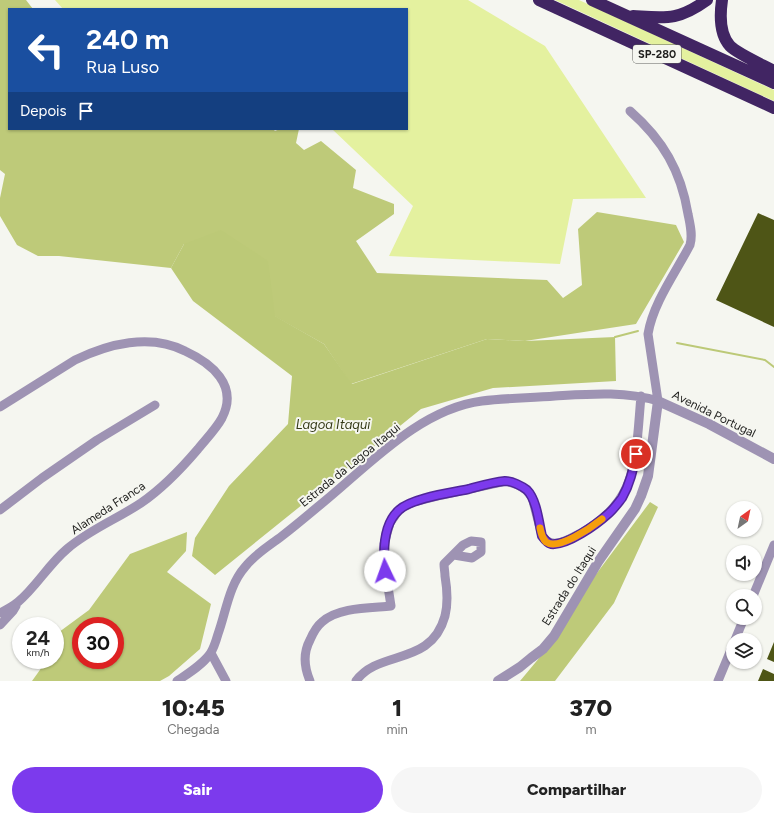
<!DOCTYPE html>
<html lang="pt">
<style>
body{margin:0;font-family:Figtree,sans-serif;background:#f6f6f6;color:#222;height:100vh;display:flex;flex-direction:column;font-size:15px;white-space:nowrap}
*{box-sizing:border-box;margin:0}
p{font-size:13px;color:#767676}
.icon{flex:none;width:22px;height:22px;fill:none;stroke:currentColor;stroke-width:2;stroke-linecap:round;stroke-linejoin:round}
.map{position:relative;height:681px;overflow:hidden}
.details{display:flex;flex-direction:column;background:#fff;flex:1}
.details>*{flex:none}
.hud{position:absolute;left:8px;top:8px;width:400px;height:122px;border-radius:0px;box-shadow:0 1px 3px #0004;background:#1a4fa0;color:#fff;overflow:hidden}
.needle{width:26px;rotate:33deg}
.controls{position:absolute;left:726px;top:501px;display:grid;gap:8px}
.controls a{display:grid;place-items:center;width:36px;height:36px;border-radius:50%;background:#fff;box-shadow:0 1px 3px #0004;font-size:20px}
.speed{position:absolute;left:12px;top:617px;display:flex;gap:8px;font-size:20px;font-weight:700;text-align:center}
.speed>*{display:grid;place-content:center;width:52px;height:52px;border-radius:50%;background:#fff;box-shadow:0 1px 3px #0004;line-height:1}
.speed small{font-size:10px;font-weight:400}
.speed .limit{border:6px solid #d22;background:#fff;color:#111}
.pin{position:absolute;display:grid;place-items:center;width:34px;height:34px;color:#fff;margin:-17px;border:2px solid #fff;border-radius:50%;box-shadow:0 1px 4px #0007}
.me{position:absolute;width:44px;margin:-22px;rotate:357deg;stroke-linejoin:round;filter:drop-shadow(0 0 3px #0008)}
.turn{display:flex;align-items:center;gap:14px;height:84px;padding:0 12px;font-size:18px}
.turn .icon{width:52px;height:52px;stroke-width:2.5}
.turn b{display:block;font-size:28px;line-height:34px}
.then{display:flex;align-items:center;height:38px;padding:0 12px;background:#0003;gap:8px;font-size:15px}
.eta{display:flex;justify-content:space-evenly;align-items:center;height:68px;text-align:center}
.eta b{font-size:24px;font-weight:800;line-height:28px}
.action{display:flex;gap:8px;margin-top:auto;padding:8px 12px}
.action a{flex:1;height:46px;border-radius:24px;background:#7c3aed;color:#fff;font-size:16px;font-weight:800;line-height:46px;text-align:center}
.action a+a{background:#f6f6f6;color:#222}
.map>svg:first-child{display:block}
.green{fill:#e4f19f}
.forest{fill:#beca79;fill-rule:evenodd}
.water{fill:#bcc977}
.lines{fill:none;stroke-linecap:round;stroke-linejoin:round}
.stream{stroke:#bcc977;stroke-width:2}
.building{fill:#4e5516}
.minor{stroke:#9e93b3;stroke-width:9}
.tertiary{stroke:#9e93b3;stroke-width:10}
.motorway{stroke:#412563;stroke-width:12}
.route-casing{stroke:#51269a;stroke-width:10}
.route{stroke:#7c3aed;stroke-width:7}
.slow{stroke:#f59e0b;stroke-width:7}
.labels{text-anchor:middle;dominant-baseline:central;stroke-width:4;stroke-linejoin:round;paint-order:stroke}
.shield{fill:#f5f6f0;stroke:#5e5f5c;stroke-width:1}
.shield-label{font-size:11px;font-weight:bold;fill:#1e1e1c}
.street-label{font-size:12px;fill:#1e1e1c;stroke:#f5f6f0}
.water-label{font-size:13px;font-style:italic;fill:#333815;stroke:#f5f6f0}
</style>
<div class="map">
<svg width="774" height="681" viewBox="0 0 774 681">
<rect width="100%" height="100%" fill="#f5f6f0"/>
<!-- green -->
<path class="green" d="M55 0H468L545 46 646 198 573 199 560 264 389 256 413 206 332 129H407V9H63Z
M555 0H579L774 90V101Z"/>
<!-- forest -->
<path class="forest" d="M0 0H26L33 9H9V129H273L275 131 280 129H299L296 143 304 150 321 141 356 170 353 188 394 204V214L356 241 377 273 547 280 563 298 582 285 578 229 597 212 676 225 684 242 636 324 525 341 487 339 351 384 324 344 274 316 267 261 184 244 171 268 59 256H38L17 245 0 216V198L5 174 0 170Z
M650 502 658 507 614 603 555 681H520L560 633 594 577Z
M187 532 186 551 167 572 211 604 200 649 169 676 160 681H32L47 660H55V635L89 610 130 554ZM81 626H115V660H81Z"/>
<!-- water -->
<path class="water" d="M221 230 268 261 275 316 324 344 352 384 487 339 525 341 615 337 616 381 493 388 421 409 215 575 192 556 195 538 229 486 288 424 292 376 193 301 171 268 184 244Z"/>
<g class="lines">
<!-- stream -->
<path class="stream" d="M615 337 638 331
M677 343 765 360 774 367"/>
</g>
<!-- building -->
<path class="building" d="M758 213 774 220V327L716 300Z
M774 642V662L767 659Z
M763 669 774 674V681H758Z"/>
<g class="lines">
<!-- minor -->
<path class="minor" d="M0 407 75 360C108 344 150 333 185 351 211 363 239 385 222 418 216 429 206 439 198 449 181 469 163 488 141 503 117 519 89 530 67 549 49 564 36 587 18 602 12 607 6 610 0 613
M0 510 42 478 97 440 155 405
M753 596 774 545
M0 625 13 611 16 606
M735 640 744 618
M211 653 226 681
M177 681C189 673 202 665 210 654 214 648 216 641 218 634 226 612 229 585 245 567 255 554 269 546 282 536 295 526 308 515 320 505 367 467 419 409 482 401 506 398 531 398 555 396 590 394 624 391 658 401L648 334C653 303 676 272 690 245 693 235 690 224 688 214 681 171 663 140 630 111
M310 681C304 667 303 653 310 640 313 633 317 626 322 622 338 607 371 608 391 606L384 561V544L390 523 399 510 405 506 414 502 442 495 506 481 518 485 526 490 532 497 542 536C549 546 559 544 569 539 639 507 635 463 641 396
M356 681C379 649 431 667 445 616 448 604 447 588 445 576 445 572 444 568 444 564L463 545 471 541 481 542V552L472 558 454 555
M718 681 733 645"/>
<!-- tertiary -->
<path class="tertiary" d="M498 681 520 667 531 658 543 649 554 636 598 562 635 509 641 496 648 476 658 401 709 424 774 459"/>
<!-- motorway -->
<path class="motorway" d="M539 0 774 108
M592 0 774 83
M722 0C720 14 719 34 730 46 738 54 763 65 774 71
M633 16C666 18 678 21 707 0"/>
</g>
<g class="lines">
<defs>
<path id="route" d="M385 571C383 551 383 524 399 510 412 498 450 493 469 489 480 486 493 482 505 481 512 481 522 486 527 490 537 500 539 524 542 536 545 540 547 543 551 544 567 546 597 524 608 514 613 510 618 503 622 498 630 484 633 470 636 454"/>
</defs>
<!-- route casing -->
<use href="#route" class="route-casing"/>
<!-- route -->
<use href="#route" class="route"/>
<!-- slow -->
<path class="slow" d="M540 528C541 533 542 538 546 542 558 551 592 527 602 519"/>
</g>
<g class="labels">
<!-- shield labels -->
<rect class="shield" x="633" y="45" width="48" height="18" rx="3"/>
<g class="shield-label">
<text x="657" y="54">SP-280</text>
</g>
<!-- street labels -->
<g class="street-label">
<text transform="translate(714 414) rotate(26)">Avenida Portugal</text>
<text transform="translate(350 465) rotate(-39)">Estrada da Lagoa Itaqui</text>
<text transform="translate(108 508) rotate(-33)">Alameda Franca</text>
<text transform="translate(569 586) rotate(-58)">Estrada do Itaqui</text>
</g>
<!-- water labels -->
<g class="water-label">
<text x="333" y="424">Lagoa Itaqui</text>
</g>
</g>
</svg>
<div class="controls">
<a><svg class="needle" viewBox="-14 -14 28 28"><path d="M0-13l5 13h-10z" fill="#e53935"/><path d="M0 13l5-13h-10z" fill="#767676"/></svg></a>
<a><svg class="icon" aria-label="sound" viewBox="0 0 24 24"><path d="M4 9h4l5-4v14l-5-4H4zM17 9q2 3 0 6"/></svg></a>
<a><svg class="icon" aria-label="search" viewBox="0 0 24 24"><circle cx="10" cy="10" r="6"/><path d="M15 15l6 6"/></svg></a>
<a><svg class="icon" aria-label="layers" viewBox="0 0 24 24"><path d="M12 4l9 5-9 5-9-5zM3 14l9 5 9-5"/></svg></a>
</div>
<div class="speed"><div>24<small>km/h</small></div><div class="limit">30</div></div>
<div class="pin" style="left:636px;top:454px;background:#d93025"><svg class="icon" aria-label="arrive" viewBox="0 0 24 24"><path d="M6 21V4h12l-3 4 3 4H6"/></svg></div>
<svg class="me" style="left:385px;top:571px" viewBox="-20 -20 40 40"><circle r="19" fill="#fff"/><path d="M0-13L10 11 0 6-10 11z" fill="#7c3aed"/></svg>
<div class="hud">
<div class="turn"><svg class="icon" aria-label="left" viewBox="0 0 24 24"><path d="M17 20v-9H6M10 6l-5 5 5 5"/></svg><div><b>240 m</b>Rua Luso</div></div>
<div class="then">Depois<svg class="icon" aria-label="arrive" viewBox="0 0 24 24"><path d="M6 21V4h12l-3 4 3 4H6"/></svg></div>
</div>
</div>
<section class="details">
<div class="eta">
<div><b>10:45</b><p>Chegada</p></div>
<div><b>1</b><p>min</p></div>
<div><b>370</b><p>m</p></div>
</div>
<div class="action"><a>Sair</a><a>Compartilhar</a></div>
</section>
